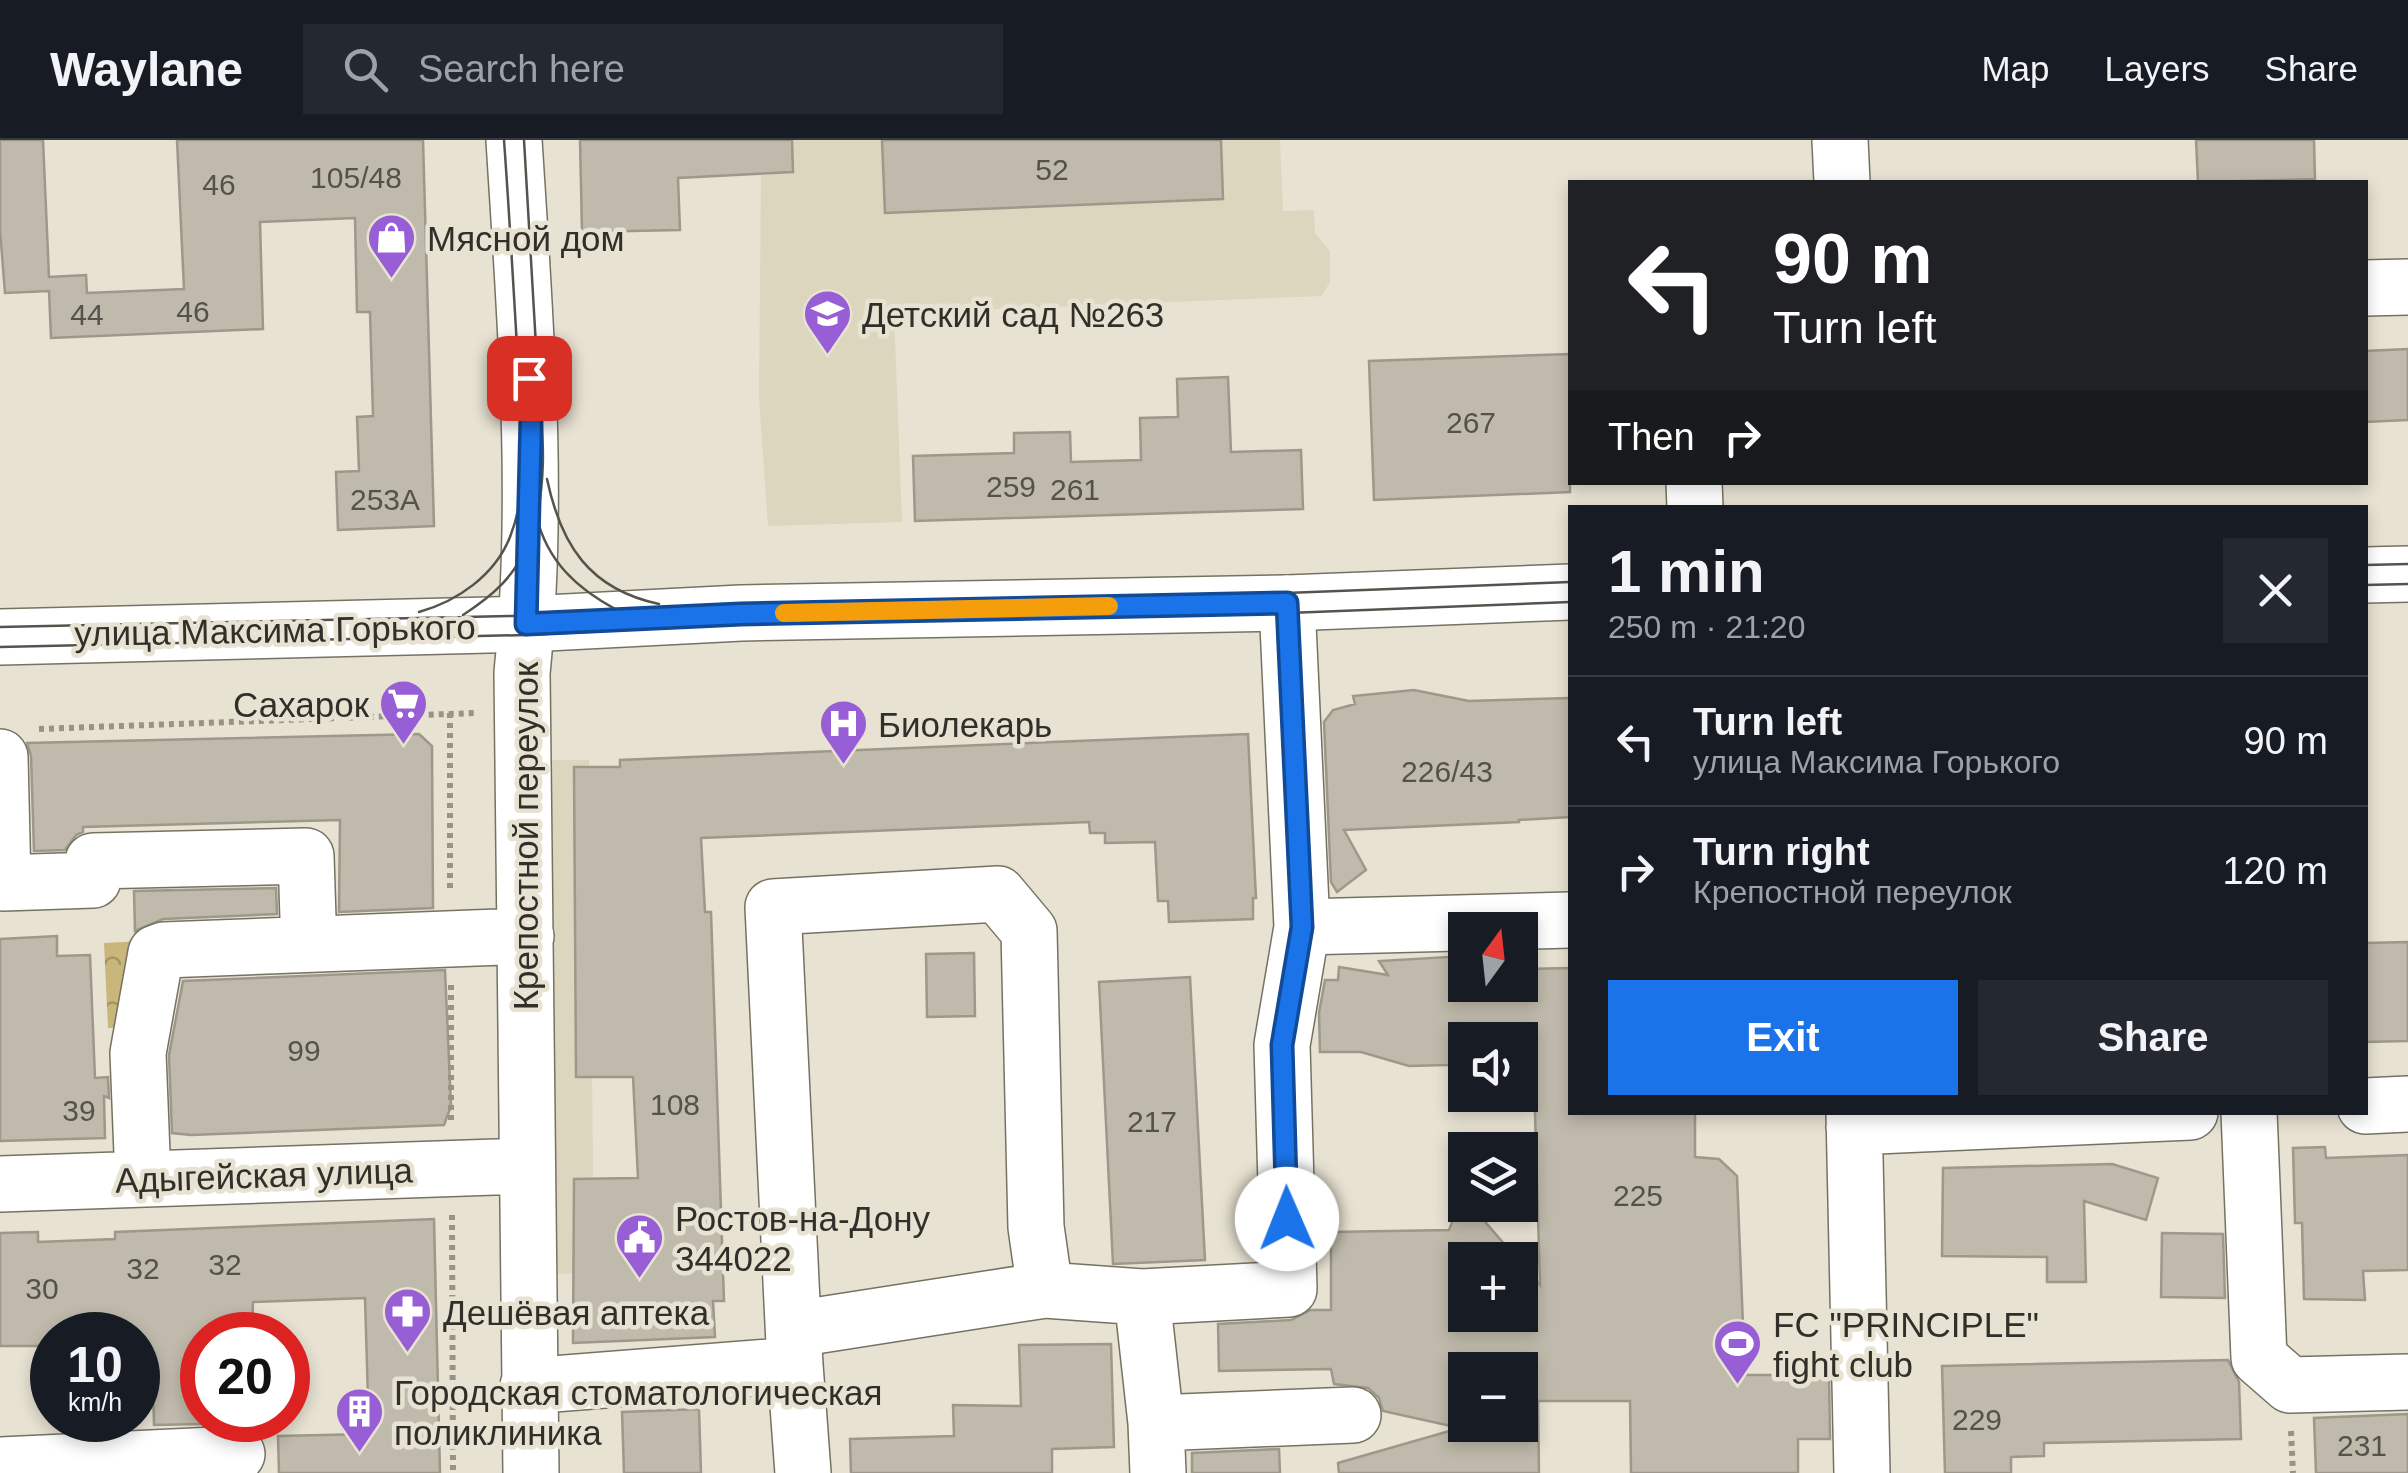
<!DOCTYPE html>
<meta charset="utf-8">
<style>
body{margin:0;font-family:Arial,sans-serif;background:#242831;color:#f1f3f6;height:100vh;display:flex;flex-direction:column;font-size:38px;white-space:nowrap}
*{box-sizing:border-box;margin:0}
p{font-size:32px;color:#9ea1a6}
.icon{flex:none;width:55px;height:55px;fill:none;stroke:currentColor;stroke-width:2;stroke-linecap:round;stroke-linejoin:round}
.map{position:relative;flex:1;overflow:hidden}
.details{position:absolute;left:1568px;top:365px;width:800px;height:610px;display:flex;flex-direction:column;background:#171b24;border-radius:0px;box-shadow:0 5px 15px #0003}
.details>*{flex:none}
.banner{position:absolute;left:1568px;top:40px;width:800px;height:305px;border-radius:0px;box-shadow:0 5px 15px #0003;background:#202124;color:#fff;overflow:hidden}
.needle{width:65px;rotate:15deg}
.fabs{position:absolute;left:1448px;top:772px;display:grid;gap:20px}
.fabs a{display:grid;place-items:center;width:90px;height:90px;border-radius:0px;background:#171b24;box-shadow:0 5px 15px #0003;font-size:50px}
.speed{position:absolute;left:30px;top:1172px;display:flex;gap:20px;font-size:50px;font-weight:700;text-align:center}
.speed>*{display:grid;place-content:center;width:130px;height:130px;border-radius:50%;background:#171b24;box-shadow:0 5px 15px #0003;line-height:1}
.speed small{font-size:25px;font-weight:400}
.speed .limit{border:15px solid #d22;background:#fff;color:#111}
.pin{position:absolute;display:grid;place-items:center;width:85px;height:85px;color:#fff;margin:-42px;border-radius:20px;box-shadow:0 5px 15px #0006}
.me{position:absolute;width:110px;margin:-55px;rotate:359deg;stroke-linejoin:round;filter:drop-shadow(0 0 8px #0008)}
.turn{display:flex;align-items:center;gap:35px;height:210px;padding:0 40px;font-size:45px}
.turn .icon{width:130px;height:130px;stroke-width:2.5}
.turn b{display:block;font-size:70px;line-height:85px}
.then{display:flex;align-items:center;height:95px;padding:0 40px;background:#0003;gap:20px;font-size:38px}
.round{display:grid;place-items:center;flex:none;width:105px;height:105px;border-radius:0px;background:#242831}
.summary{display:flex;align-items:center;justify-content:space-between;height:170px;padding:0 40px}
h1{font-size:60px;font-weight:700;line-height:75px}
.cta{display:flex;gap:20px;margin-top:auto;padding:20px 40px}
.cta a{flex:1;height:115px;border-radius:0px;background:#1a73e8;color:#fff;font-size:40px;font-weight:700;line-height:115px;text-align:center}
.cta a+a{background:#242831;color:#f1f3f6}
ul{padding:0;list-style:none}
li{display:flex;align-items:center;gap:30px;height:130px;padding:0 40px;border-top:2px solid #363941}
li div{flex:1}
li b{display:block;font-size:38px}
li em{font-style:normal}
header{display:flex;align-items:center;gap:60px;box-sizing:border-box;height:140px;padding:0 50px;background:#171b24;border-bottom:2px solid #363941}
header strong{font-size:48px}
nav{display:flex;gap:55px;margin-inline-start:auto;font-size:35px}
.search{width:700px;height:90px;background:#242831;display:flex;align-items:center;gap:25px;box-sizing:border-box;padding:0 35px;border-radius:0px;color:#9ea1a6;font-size:38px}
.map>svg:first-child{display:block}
.built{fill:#ddd6bf}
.park{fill:url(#park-crowns)}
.building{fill:#bfbaab;stroke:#9d9889;stroke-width:2.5;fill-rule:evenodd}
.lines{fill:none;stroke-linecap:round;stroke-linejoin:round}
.minor-casing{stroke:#767263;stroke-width:58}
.major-casing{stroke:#767263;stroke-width:58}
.path{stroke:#979387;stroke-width:6;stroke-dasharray:5 5;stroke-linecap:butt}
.minor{stroke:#fff;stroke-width:55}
.major{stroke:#fff;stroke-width:55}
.tram{stroke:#55534b;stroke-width:2.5}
.route-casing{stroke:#114b97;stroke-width:25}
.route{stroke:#1a73e8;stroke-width:18}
.slow{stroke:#f59e0b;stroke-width:18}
.labels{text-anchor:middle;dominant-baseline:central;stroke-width:9;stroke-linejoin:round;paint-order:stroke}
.number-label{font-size:30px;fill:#54524a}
.poi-label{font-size:35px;fill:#312f29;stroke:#e7e2d2;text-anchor:start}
.street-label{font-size:35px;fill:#312f29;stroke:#e7e2d2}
</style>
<header>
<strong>Waylane</strong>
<div class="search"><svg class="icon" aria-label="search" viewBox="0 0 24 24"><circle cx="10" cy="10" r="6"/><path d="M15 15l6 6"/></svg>Search here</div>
<nav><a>Map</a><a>Layers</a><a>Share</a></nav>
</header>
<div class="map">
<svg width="2408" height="1333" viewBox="0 0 2408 1333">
<defs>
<pattern id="park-crowns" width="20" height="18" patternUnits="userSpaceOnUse" patternTransform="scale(2.5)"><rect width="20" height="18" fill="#c8b67b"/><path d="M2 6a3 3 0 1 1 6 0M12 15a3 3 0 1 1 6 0" fill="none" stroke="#a39465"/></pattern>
</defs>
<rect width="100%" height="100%" fill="#e7e2d2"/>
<!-- built -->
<path class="built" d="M792 0H1280L1283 71 1314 70 1315 93 1330 111V142L1322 156 894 173 902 382 768 386 759 258 761 34 793 32Z
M544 620H589L594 1133 549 1134Z"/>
<!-- park -->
<path class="park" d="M142 801 133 887 108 888 104 803Z"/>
<!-- building -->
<path class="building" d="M0 0H43L49 137 86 135 87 153 184 149 177 0H423L434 386 338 390 336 332 359 331 357 277 373 276 370 172H357L355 78 260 82 263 189 51 198 49 151 5 153 0 90Z
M580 0H792L793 32 678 38 680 90 582 92Z
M882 0H1221L1223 59 885 73Z
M2196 0H2314L2315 39 2198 42Z
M2408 209V280L2365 282V211Z
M1570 214V352L1374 360 1369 221Z
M1228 237 1231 312 1301 310 1303 369 915 381 913 316 1014 313V293L1070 292 1071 322 1141 320 1140 278 1178 277 1177 239Z
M1414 550 1469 561 1570 558V677L1519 680V682L1344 690 1366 730 1337 752 1331 742 1324 582 1333 570 1355 564 1353 556Z
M419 594 432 606 433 768 339 772 340 680 83 687V692L76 695 65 710 34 711 31 616 27 603Z
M1248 594 1256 758H1253V779L1169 782 1168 761H1158L1155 702 1105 703V693H1090L1089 682 701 698 705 772H711L724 1161H713L715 1197 573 1203 574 1039 638 1038 633 937H576L574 627H620V620Z
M276 748 277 774 163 779 135 791 134 751Z
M57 796V816L90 815 95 938 108 937 109 958 104 956 105 998 0 1001V799Z
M2408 802V901L2365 902V803Z
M974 813 975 876 927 877 926 814Z
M1465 816V845H1520V829L1570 828V972H1695V1017L1719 1019 1737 1036 1745 1235H1829L1830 1299H1798V1333H1631L1630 1261H1538L1539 1333H1339L1338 1323 1460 1288 1383 1271 1379 1258 1368 1248 1334 1244 1331 1229 1219 1231 1218 1184 1291 1180 1311 1170H1331V1092L1449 1090 1454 1077 1467 1073 1480 1076 1518 1120H1465V1175H1520V1122L1540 1145 1533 905H1520V900H1465V919L1448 925 1409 926 1361 912H1320L1319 873 1325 840H1338L1339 827 1388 835 1379 821ZM1465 1230H1520V1285H1465Z
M445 830 451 966 444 985 191 995 172 993 169 915 183 841Z
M1190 837 1205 1120 1113 1124 1099 842Z
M2325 1007 2326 1018 2408 1015V1130L2363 1131 2365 1160 2304 1159 2302 1083H2295L2293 1008Z
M2112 1024 2158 1038 2146 1080 2084 1061 2086 1142H2047V1117L1942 1116 1943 1028Z
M434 1079 440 1333H279L278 1296 369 1294 365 1158 253 1162 252 1195H202V1284L154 1285 153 1244 138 1245V1195H52V1206H0V1093L38 1092V1102L115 1099V1092Z
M2162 1093 2223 1094 2225 1158 2161 1157Z
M1111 1204 1114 1307 1052 1309V1333H851L850 1299 954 1296 953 1265 1021 1266 1019 1205Z
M2228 1220 2239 1242 2241 1299 2044 1303V1316L2011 1317V1333H1945L1942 1226Z
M699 1269 701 1333H624L622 1272Z
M2408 1274V1333H2316L2314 1278Z
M1279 1309 1280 1333H1192V1313Z"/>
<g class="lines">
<defs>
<path id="minor" d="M514 0C525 177 540 355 522 533L531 1333
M1840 0 1842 42
M2365 148 2408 147
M1694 342 1695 368
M0 617 3 743 93 740V721L306 716 308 779
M1302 787 1570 780
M2365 966 2408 964
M1854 972 1862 1333
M2249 972 2259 1218 2290 1245 2408 1242
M1854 987 2190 972
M143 1039 138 913 156 813 164 810 526 796
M0 1044 527 1026
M1142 1157 1156 1283 1158 1333
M795 1189 1045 1150 1142 1157 1289 1149 1282 905 1302 787 1287 463
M528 1246 795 1225
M1156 1283 1353 1275
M0 1325 237 1314
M803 1333 795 1225 773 767 998 754 1029 791 1036 1087 1045 1150"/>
<path id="major" d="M2365 435 2408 434
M0 497 527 484 741 473 1287 463 1570 452"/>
</defs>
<!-- minor casing -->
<use href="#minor" class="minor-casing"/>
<!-- major casing -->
<use href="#major" class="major-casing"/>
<!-- path -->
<path class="path" d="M450 573V752
M39 589 476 573
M451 845V982
M452 1075 453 1333
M2291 1291 2293 1333"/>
<!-- minor -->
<use href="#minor" class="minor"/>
<!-- major -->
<use href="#major" class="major"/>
<!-- tram -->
<path class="tram" d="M547 339C561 405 589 449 659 464
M536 375C547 421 576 448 617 470
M2365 425 2408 424
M2365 445 2408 444
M419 472C458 461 495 435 510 397 533 339 521 267 517 207 513 138 509 69 504 0
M463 475C492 456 515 437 528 403 553 344 540 268 536 206 532 137 528 69 524 0
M0 487 512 476 740 465 1286 453 1570 442
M0 507 526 495 741 484 1288 473 1570 462"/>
</g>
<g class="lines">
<defs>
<path id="route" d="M529 238 531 278 526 484 741 474 1287 463 1302 787 1282 905 1287 1079"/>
</defs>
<!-- route casing -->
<use href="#route" class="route-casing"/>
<!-- route -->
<use href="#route" class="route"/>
<!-- slow -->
<path class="slow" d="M784 473 1109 466"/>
</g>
<!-- icons -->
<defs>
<symbol id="shop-pin" viewBox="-11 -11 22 30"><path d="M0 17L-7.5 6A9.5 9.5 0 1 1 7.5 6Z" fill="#975ed6" stroke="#e7e2d2"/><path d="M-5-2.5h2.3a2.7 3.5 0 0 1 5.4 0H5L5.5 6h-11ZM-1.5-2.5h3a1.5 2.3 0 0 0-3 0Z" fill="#fff"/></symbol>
<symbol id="school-pin" viewBox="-11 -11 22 30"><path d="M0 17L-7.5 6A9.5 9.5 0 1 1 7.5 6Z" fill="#975ed6" stroke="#e7e2d2"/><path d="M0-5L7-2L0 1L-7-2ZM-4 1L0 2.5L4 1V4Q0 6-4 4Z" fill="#fff"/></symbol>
<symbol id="supermarket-pin" viewBox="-11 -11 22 30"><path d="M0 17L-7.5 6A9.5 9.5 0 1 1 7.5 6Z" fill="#975ed6" stroke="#e7e2d2"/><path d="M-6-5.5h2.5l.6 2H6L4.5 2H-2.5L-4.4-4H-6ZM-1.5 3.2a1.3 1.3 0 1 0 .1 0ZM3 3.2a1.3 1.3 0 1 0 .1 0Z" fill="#fff"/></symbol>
<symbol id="hospital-pin" viewBox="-11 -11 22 30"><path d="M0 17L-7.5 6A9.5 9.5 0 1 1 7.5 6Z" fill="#975ed6" stroke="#e7e2d2"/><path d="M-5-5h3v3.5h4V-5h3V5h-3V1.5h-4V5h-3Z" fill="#fff"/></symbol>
<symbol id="civic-pin" viewBox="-11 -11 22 30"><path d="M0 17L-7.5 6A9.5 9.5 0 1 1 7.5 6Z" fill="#975ed6" stroke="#e7e2d2"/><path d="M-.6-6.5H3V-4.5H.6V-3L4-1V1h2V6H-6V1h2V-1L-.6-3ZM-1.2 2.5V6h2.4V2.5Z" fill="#fff"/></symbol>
<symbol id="pharmacy-pin" viewBox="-11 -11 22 30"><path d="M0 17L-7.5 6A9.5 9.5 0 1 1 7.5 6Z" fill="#975ed6" stroke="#e7e2d2"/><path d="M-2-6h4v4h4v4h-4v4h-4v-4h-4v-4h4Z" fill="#fff"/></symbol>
<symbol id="stadium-pin" viewBox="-11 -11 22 30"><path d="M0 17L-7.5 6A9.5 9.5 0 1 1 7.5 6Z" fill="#975ed6" stroke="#e7e2d2"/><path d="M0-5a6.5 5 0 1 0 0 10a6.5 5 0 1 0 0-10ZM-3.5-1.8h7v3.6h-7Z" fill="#fff"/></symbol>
<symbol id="building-pin" viewBox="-11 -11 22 30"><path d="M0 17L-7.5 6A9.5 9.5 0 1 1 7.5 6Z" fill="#975ed6" stroke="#e7e2d2"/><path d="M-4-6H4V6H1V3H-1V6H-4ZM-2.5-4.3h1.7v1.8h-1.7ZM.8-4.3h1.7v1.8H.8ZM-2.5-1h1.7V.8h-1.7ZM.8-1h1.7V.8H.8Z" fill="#fff"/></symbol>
</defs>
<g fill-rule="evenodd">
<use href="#shop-pin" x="364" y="70" width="55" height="75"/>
<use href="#school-pin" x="800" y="146" width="55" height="75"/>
<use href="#supermarket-pin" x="376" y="536" width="55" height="75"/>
<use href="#hospital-pin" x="816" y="556" width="55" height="75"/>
<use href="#civic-pin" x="612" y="1070" width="55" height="75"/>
<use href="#pharmacy-pin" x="380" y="1144" width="55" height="75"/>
<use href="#stadium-pin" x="1710" y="1176" width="55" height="75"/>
<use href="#building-pin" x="332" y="1244" width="55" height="75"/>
</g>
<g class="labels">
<!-- number labels -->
<g class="number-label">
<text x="1052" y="29">52</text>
<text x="356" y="37">105/48</text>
<text x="219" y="44">46</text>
<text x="193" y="171">46</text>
<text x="87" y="174">44</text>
<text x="1471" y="282">267</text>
<text x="1011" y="346">259</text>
<text x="1075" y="349">261</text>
<text x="385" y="359">253А</text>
<text x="1447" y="631">226/43</text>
<text x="304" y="910">99</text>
<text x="675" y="964">108</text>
<text x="79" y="970">39</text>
<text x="1152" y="981">217</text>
<text x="1638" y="1055">225</text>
<text x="225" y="1124">32</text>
<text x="143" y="1128">32</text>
<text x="42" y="1148">30</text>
<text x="1977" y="1279">229</text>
<text x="2362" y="1305">231</text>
</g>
<!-- poi labels -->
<g class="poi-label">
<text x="427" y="98">Мясной дом</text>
<text x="862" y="174">Детский сад №263</text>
<text x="369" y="564" text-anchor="end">Сахарок</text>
<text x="878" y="584">Биолекарь</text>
<text x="675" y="1078">Ростов-на-Дону<tspan x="675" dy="40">344022</tspan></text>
<text x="443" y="1172">Дешёвая аптека</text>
<text x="1773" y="1184">FC "PRINCIPLE"<tspan x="1773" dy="40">fight club</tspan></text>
<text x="394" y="1252">Городская стоматологическая<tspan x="394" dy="40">поликлиника</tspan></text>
</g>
<!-- street labels -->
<g class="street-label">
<text transform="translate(275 490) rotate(-1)">улица Максима Горького</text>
<text transform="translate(525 696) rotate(-90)">Крепостной переулок</text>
<text transform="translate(264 1035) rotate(-2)">Адыгейская улица</text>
</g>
</g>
</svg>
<div class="fabs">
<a><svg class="needle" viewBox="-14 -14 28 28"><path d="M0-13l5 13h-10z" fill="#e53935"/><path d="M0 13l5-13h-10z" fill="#9ea1a6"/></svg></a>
<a><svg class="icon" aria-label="sound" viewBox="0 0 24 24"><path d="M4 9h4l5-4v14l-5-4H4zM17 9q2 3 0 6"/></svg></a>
<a><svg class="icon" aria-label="layers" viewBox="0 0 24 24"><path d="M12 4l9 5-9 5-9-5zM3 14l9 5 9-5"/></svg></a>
<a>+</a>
<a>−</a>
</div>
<div class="speed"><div>10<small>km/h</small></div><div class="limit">20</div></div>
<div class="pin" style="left:529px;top:238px;background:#d93025"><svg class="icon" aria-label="arrive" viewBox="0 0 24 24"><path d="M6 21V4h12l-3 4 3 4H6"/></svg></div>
<svg class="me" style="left:1287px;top:1079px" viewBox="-20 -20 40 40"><circle r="19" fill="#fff"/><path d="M0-13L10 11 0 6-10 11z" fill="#1a73e8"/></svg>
<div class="banner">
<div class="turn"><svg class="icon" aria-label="left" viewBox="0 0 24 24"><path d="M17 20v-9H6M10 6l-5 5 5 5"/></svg><div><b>90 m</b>Turn left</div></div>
<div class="then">Then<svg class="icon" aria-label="right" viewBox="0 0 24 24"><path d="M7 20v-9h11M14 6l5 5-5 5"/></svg></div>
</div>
<section class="details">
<div class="summary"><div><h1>1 min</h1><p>250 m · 21:20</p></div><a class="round"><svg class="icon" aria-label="close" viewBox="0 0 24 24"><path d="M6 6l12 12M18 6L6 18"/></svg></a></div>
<ul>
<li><svg class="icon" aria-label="left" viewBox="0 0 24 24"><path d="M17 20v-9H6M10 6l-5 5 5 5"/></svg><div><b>Turn left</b><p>улица Максима Горького</p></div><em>90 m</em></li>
<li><svg class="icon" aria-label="right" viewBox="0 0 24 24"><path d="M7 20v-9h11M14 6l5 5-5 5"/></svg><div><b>Turn right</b><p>Крепостной переулок</p></div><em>120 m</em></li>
</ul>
<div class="cta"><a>Exit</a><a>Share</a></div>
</section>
</div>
